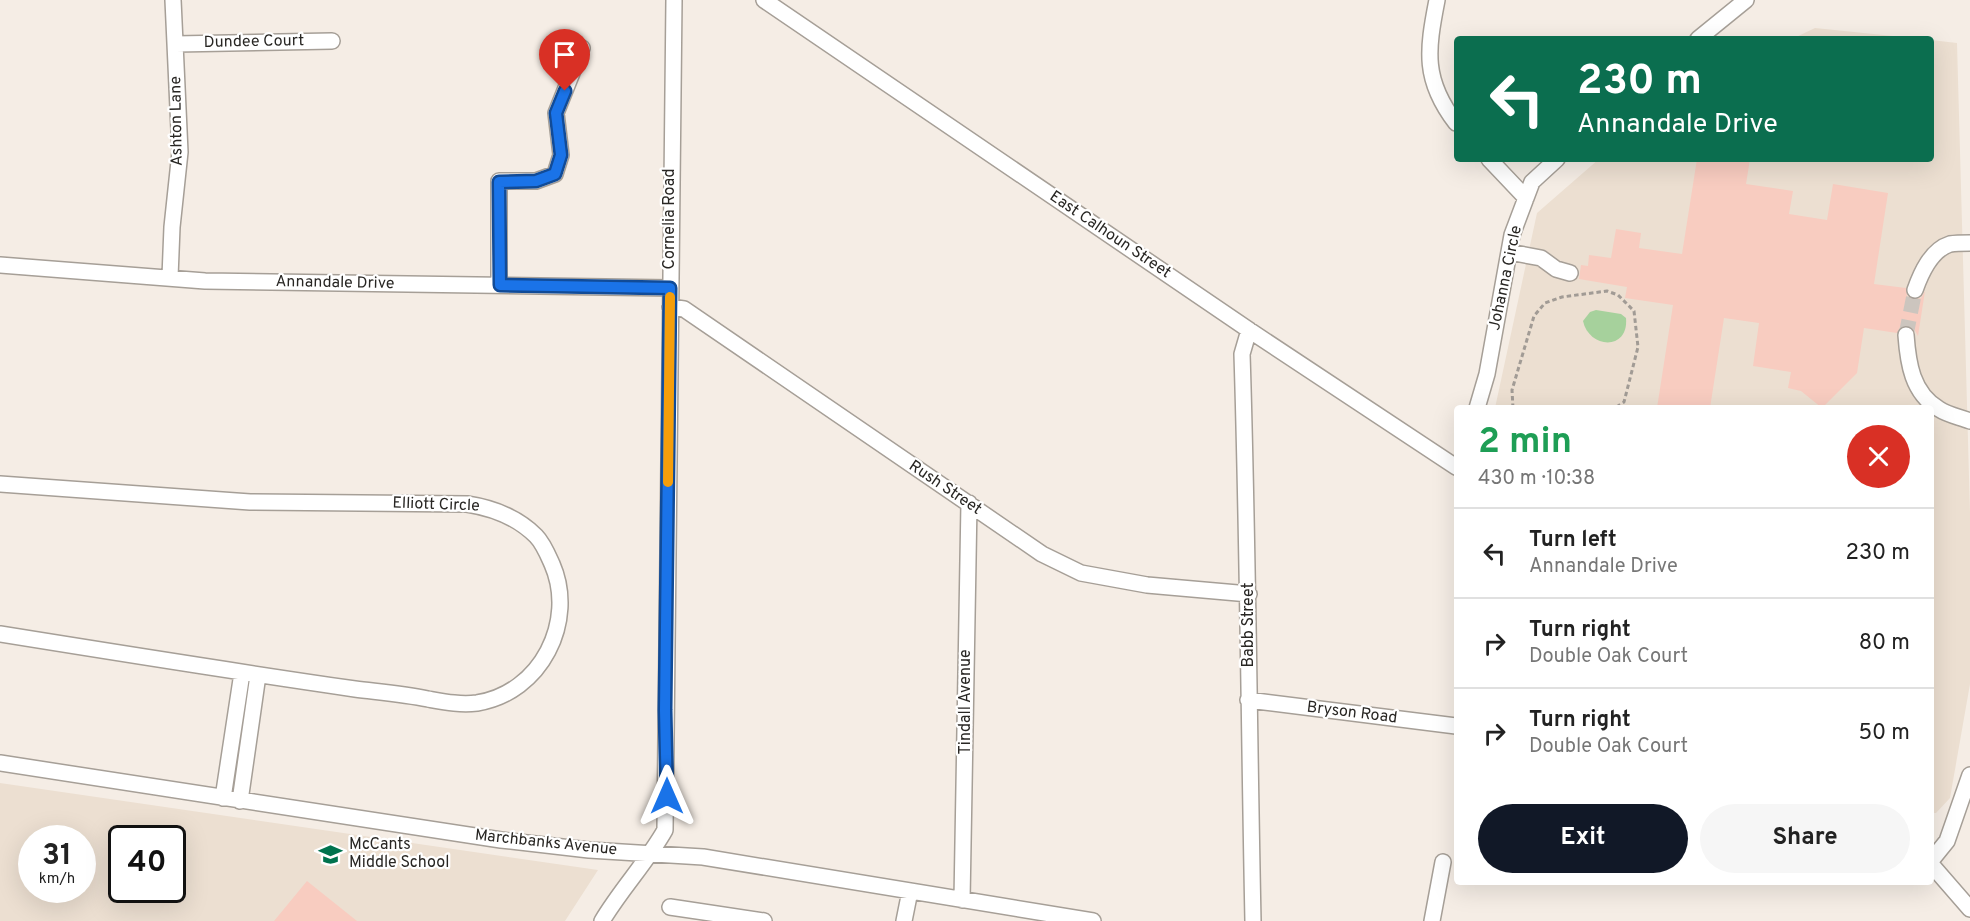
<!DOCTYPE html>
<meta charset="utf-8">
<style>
body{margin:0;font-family:Overpass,sans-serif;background:#f6f6f6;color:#222;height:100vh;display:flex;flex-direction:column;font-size:22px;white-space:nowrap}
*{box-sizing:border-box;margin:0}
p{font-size:20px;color:#767676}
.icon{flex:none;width:33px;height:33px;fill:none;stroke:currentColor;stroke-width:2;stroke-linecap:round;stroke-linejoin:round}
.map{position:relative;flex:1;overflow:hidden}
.sheet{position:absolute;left:1454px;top:405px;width:480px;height:480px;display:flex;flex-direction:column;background:#fff;border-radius:6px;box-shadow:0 6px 24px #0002}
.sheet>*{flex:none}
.top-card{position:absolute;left:1454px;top:36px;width:480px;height:126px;border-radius:6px;box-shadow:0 6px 24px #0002;background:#0b6e4f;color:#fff;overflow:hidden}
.speed{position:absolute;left:18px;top:825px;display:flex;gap:12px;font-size:30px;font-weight:700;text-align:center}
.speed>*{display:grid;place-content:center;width:78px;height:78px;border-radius:50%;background:#fff;box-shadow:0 6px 24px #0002;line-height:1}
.speed small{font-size:15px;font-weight:400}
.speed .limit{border:3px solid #111;border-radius:9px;background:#fff;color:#111}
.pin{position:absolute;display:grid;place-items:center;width:51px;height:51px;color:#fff;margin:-62px -26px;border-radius:50% 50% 50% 0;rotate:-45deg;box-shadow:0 0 6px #0007}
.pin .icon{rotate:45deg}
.me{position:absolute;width:66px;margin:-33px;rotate:0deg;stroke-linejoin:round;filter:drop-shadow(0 0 4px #0008)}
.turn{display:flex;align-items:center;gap:21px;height:126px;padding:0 24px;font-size:27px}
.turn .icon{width:78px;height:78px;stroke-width:2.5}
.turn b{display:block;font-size:42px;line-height:51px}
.round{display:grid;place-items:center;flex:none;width:63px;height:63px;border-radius:32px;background:#f6f6f6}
.overview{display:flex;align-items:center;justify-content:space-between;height:102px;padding:0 24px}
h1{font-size:36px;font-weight:700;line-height:45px;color:#1e9e55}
.primary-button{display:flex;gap:12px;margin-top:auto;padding:12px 24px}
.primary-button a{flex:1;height:69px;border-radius:36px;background:#111827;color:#fff;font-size:24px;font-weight:700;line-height:69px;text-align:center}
.primary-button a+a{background:#f6f6f6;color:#222}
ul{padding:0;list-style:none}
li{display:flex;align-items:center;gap:18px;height:90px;padding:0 24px;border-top:2px solid #e0e0e0}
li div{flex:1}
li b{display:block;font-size:22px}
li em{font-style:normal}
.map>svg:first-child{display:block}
.built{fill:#ecdfd1;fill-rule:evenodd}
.green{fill:#a6d19c}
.building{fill:#f8ccc0}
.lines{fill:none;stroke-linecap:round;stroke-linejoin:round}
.minor-tunnel{stroke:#ccc5be;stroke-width:15;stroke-dasharray:15 8;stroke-linecap:butt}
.minor-casing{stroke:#a69f97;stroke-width:18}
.path{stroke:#a19b95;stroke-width:3;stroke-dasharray:4.5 3;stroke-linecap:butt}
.minor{stroke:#fff;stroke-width:15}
.route-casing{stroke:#114b97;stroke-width:15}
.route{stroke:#1a73e8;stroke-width:10}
.slow{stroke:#f59e0b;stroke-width:10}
.labels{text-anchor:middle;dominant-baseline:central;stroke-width:4.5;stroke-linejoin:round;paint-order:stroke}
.street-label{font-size:16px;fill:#282623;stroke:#fff}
.poi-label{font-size:16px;fill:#282623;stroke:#fff;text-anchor:start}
</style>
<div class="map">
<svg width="1970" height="921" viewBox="0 0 1970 921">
<rect width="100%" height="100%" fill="#f5ede5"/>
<!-- built -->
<path class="built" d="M1815 28 1922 39H1792Z
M1931 40 1957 43 1970 513V684L1950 798 1936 813H1931L1930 408H1495L1537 213 1599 159H1930Z
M0 783 598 870 565 921H0ZM32 838H82V890H32ZM122 838H172V890H122Z"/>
<!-- green -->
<path class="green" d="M1596 310 1621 314 1626 318C1629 351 1589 349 1583 321L1590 312Z"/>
<!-- building -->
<path class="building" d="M1697 159H1750L1746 184 1793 191 1789 214 1827 220 1833 184 1888 193 1874 284 1906 288 1907 296 1912 299 1921 298 1925 291 1918 336 1914 329 1906 325 1900 327 1897 333 1864 328 1857 373 1822 408 1801 391 1788 388 1791 372 1753 366 1759 323 1724 318 1710 408H1657L1673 305 1625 298 1627 287 1579 279 1581 265 1588 266 1589 255 1611 258 1616 229 1641 233 1639 248 1682 254Z
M307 881 357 921H274Z"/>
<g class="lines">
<!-- minor-tunnel -->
<path class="minor-tunnel" d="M1906 335 1915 290"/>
<defs>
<path id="minor" d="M764 0 1249 330 1456 467
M1437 0C1427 51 1423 80 1456 123
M1698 39 1746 0
M176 44 332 41
M1489 159 1526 198
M1509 252 1541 258 1556 269 1570 273
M0 265 205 281 670 288
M170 277 172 227 180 152 173 0
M499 285V181H536L555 174 561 155 556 113 582 48
M1915 290C1921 273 1931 250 1950 244 1956 243 1964 243 1970 243
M670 307 684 309 1042 554 1081 573 1147 585 1249 594
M1249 330 1242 354C1248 543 1249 732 1253 921
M1906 335C1908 363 1912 393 1939 409 1948 415 1960 417 1970 421
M1477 408 1487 374 1512 235 1532 182 1557 159
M0 484 250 502 467 504C493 508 517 517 536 536 543 543 548 555 552 564 577 621 541 693 477 703 460 705 445 702 428 699 404 694 379 692 355 689 237 672 118 653 0 634
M1248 700 1456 726
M0 763 501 840 589 850 703 857 1093 921
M223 798 242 673
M240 801 258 675
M1930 862 1947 841 1970 775
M1930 863 1970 909
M962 900 969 503
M670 907 764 921
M602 921C621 889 647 862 665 830L674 0
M904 921 910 891
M1432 921 1443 862"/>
</defs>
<!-- minor casing -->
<use href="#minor" class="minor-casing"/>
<!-- path -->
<path class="path" d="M1513 408 1512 390 1534 316 1545 303 1562 297 1607 291 1618 295 1634 311 1638 347 1624 402 1615 408"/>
<!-- minor -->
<use href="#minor" class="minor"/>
</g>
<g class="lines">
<defs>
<path id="route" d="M565 91 556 113 561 155 555 174 536 181 499 182 500 285 670 288 665 710 667 796"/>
</defs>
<!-- route casing -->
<use href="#route" class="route-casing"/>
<!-- route -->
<use href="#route" class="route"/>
<!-- slow -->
<path class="slow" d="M668 482 670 297"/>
</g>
<!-- icons -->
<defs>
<symbol id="school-bare" viewBox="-9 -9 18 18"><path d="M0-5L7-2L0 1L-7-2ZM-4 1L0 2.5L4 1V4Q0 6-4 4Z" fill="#00734e" stroke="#fff" stroke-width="2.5" paint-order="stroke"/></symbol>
</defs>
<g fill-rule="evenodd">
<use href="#school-bare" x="314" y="838" width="33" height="33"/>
</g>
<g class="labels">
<!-- street labels -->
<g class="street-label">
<text transform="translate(254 42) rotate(-1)">Dundee Court</text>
<text transform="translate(177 121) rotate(-91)">Ashton Lane</text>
<text transform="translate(670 219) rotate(-90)">Cornelia Road</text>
<text transform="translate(1110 235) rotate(34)">East Calhoun Street</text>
<text transform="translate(1506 278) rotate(-78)">Johanna Circle</text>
<text transform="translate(335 283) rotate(1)">Annandale Drive</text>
<text transform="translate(945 488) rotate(34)">Rush Street</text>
<text transform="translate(436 505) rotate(2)">Elliott Circle</text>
<text transform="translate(1249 625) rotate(-90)">Babb Street</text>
<text transform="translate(966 702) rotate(-90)">Tindall Avenue</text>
<text transform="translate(1352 713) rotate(7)">Bryson Road</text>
<text transform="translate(546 843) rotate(6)">Marchbanks Avenue</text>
</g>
<!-- poi labels -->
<g class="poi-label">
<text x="349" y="845">McCants<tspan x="349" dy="18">Middle School</tspan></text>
</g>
</g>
</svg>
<div class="speed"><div>31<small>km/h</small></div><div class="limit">40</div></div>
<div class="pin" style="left:565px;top:91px;background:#d93025"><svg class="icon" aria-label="arrive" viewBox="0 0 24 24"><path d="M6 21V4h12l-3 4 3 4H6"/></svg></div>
<svg class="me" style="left:667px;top:796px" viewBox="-20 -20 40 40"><path d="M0-17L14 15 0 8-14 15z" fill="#1a73e8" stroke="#fff" stroke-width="4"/></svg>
<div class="top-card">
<div class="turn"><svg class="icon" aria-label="left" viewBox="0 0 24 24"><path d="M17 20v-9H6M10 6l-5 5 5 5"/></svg><div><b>230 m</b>Annandale Drive</div></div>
</div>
<section class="sheet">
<div class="overview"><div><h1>2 min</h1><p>430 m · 10:38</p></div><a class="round" style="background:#d93025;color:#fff"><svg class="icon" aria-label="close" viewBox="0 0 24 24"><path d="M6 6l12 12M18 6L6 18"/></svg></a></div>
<ul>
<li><svg class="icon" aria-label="left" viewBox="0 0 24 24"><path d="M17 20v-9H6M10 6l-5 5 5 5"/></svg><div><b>Turn left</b><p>Annandale Drive</p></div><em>230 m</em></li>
<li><svg class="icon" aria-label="right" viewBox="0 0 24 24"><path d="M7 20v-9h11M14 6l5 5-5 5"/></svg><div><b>Turn right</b><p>Double Oak Court</p></div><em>80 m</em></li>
<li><svg class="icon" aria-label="right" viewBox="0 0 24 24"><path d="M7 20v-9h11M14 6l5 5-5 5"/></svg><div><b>Turn right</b><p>Double Oak Court</p></div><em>50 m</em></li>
</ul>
<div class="primary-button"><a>Exit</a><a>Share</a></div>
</section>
</div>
